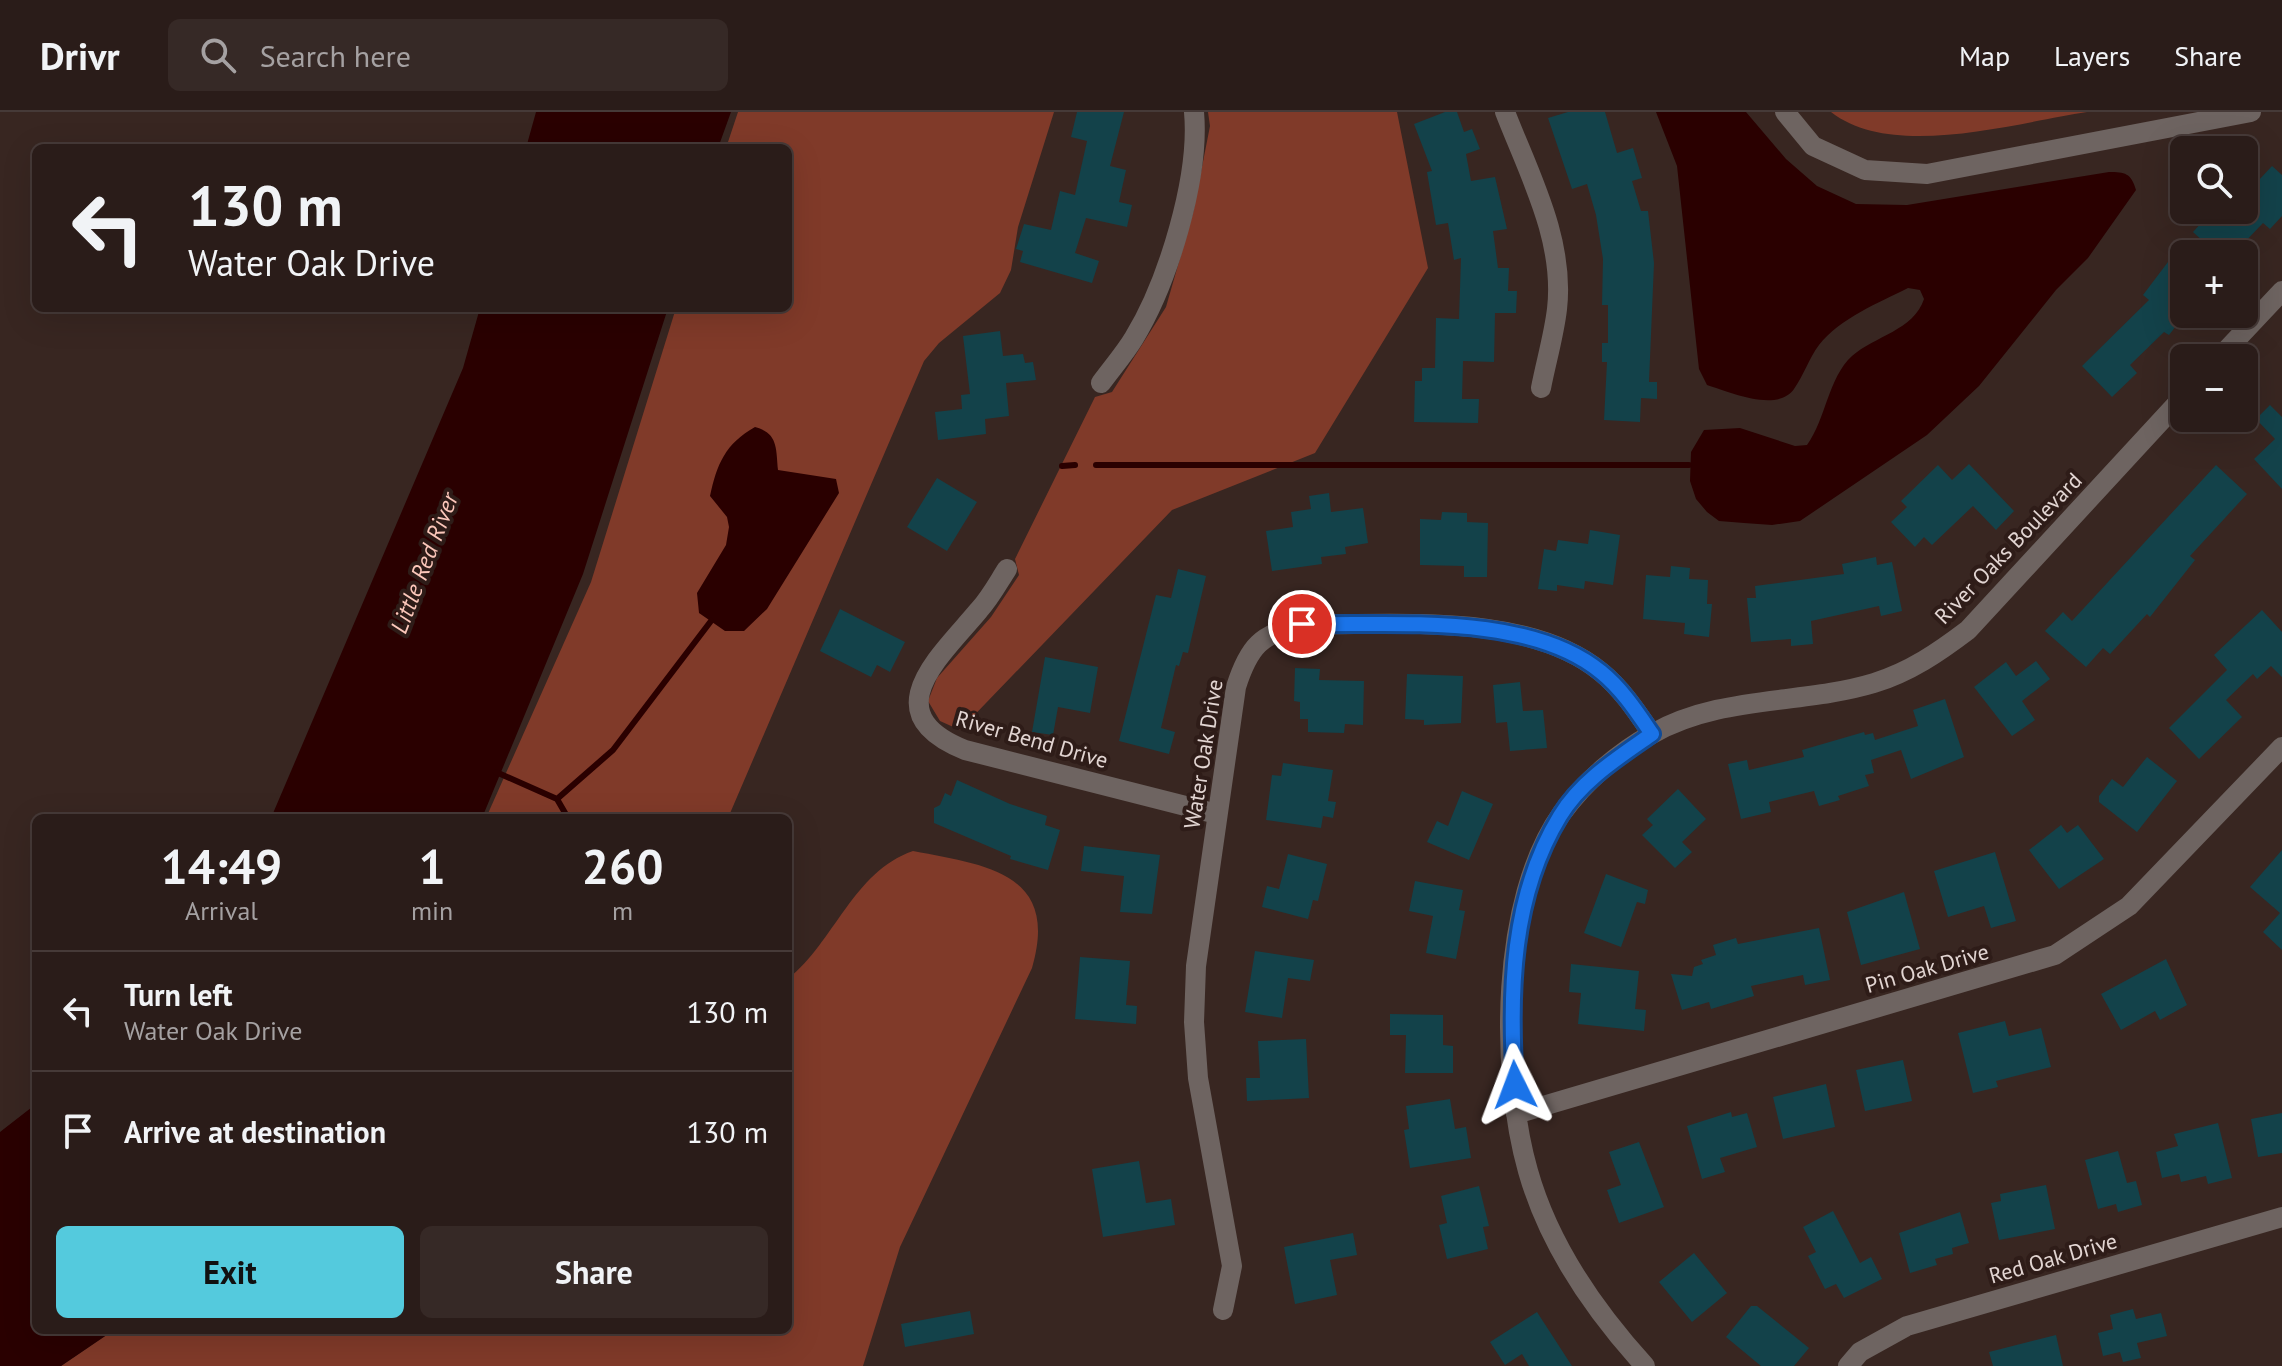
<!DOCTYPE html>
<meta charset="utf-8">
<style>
body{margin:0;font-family:"PT Sans",sans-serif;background:#362926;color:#f1f3f6;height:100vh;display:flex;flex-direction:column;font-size:30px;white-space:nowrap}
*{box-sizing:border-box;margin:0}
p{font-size:26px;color:#a5a1a2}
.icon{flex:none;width:44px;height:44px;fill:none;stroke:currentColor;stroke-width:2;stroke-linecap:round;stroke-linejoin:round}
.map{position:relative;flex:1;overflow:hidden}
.drawer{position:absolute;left:32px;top:702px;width:760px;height:520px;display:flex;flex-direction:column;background:#2a1c19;border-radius:12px;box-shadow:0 8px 32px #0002,0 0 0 2px #463a38}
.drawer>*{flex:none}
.banner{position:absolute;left:32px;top:32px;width:760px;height:168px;border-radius:12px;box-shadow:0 8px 32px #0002,0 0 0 2px #463a38;background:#2a1c19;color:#f1f3f6;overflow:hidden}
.buttons{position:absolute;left:2170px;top:24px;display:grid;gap:16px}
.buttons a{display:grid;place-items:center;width:88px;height:88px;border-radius:12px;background:#2a1c19;box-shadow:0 8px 32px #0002,0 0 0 2px #463a38;font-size:40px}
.pin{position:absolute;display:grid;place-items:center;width:68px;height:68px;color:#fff;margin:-34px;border:4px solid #fff;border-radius:50%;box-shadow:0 2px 8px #0007}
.me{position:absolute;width:88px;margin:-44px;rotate:357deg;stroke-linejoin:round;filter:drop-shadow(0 0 6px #0008)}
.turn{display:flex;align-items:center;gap:28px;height:168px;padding:0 24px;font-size:36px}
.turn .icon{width:104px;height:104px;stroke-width:2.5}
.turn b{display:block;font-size:56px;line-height:68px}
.eta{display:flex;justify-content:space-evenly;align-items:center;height:136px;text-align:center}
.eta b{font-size:48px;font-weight:600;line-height:56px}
.cta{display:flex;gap:16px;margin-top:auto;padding:16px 24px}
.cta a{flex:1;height:92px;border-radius:12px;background:#54cadd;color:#111;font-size:32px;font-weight:600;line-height:92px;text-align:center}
.cta a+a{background:#362926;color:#f1f3f6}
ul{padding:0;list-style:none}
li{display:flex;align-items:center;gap:24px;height:120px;padding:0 24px;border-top:2px solid #463a38}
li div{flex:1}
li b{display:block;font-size:30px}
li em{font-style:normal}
header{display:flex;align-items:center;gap:48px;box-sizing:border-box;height:112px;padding:0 40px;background:#2a1c19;border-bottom:2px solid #463a38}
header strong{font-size:38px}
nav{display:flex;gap:44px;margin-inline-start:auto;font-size:28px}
.search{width:560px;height:72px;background:#362926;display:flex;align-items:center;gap:20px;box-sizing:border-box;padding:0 28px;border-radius:12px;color:#a5a1a2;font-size:30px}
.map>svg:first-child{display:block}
.green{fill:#803a29}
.water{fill:#2a0000}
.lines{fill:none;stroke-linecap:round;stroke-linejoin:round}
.stream{stroke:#2a0000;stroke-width:6}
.building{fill:#13424a}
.street{stroke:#6e6461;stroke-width:20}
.route-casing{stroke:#114b97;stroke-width:20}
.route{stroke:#1a73e8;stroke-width:14}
.labels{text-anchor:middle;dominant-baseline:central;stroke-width:8;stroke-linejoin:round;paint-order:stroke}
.street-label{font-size:22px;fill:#e2d5d2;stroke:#2e1c18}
.water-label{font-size:24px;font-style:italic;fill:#fcc7ba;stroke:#2e1c18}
</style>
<header>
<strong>Drivr</strong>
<div class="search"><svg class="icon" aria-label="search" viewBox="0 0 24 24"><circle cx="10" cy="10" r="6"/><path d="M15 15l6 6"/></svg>Search here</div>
<nav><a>Map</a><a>Layers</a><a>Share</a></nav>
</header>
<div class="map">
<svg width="2282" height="1254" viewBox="0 0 2282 1254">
<rect width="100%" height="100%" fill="#382621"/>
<!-- green -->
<path class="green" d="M738 0H1054L1018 115 1011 158 1000 181 939 231 924 249 728 706H486L591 470 676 196H788V36H726Z
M1208 0H1397L1428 156 1315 341 1172 398 960 618 940 609 928 589 937 566 991 505 1019 463 1015 447 1095 285 1112 280 1166 195 1193 101 1210 14Z
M1831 0H2087C2014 11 1892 48 1831 0Z
M913 739C985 753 1060 760 1032 856L900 1135 863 1254H61L114 1218H788V867C835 829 853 760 913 739Z"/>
<!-- water -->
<path class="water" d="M536 0H731L718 36H526Z
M1656 0H1746L1786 47 1817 74 1856 92 1907 93 2109 60C2125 60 2131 61 2136 78L2088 146 2056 178 1979 274 1927 323 1800 409 1772 413 1744 411 1719 409 1707 400 1696 387 1690 369 1691 340 1704 318 1740 316 1795 334 1807 333C1826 307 1828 266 1852 244 1875 224 1914 218 1924 187L1920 178 1908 176C1880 190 1839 207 1819 233 1809 246 1804 263 1794 277 1777 301 1729 280 1707 273L1699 257 1677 54Z
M480 196H668L583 462 482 706H271L463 256Z
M755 315C778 321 776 336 778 358L836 367 839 381 767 497 744 519H725L699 501 697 481 726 433 729 415 727 405 710 384C717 352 725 332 755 315Z
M36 992V1218H114L61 1254H0V1020Z"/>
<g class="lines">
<!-- stream -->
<path class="stream" d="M1096 353H1689
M1062 354 1075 353
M496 660 557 687 568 706
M557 687 613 638 711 509"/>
</g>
<!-- building -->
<path class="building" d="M1077 0H1124L1110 54 1126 58 1119 90 1132 93 1127 115 1086 106 1075 141 1099 149 1092 171 1020 150 1023 139 1016 137 1024 112 1051 118 1060 79 1075 83 1087 29 1071 25Z
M1445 0H1457L1464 20 1472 17 1480 37 1466 42 1471 69 1495 65 1507 117 1493 119 1498 156H1509L1508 179H1517L1516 201H1495L1494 250 1463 249 1462 287H1479L1478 311 1414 310 1415 269H1422V256H1435L1436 206 1459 207 1461 146 1454 148 1448 111 1436 113 1427 60 1432 59 1414 12Z
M1568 0H1605L1617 41 1633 36 1642 66 1632 69 1641 99H1648L1654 151 1649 270H1657V287L1641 286 1640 310 1604 308 1607 250H1602V231H1608V193H1602L1603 147 1596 103 1587 72 1572 77 1548 6Z
M2272 54 2282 63V104L2270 117 2263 111 2241 134 2232 126 2217 142 2193 120 2213 98H2244V84Z
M2171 146 2184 157V204L2169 223 2164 220 2130 253 2137 261 2112 285 2082 254 2149 188 2143 183Z
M1000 219 1003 244 1023 242 1025 251 1033 250 1036 268 1006 271 1009 304 985 307 986 322 938 328 935 300 962 297 961 283 970 282 963 224Z
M2270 293 2282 305V377L2254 347 2275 327 2256 307Z
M1969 352 2014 399 1996 418 1973 394 1932 433 1924 425 1915 435 1891 410 1907 395 1901 389 1938 353 1952 368Z
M2216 353 2247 382 2190 444 2195 448 2150 505 2147 502 2110 542 2103 536 2086 555 2045 519 2063 500 2072 509Z
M937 366 977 390 947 439 907 415Z
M1329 381 1331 400 1363 396 1368 431 1345 435 1346 442 1321 445 1322 452 1272 459 1266 419 1293 415 1291 400 1311 397 1309 384Z
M1442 400 1467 401V410L1488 411 1487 465H1464V454L1420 453V407L1441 408Z
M1590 418 1620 423 1613 473 1585 469 1584 477 1557 473V479L1538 477 1544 437 1556 439 1558 428 1588 432Z
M1876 445 1877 453 1892 450 1902 499 1881 504 1879 494 1811 509 1813 532 1791 534V527L1751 530 1747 486H1756L1755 474 1844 462 1842 452Z
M1671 454 1690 456 1689 467 1708 468 1707 492H1712L1709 525 1684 522 1685 511 1643 507 1646 463 1670 465Z
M1178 457 1206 464 1188 541 1183 540 1179 554 1176 553 1161 616 1175 620 1169 642 1119 629 1156 483 1171 486Z
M840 497 905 530 890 560 877 553 871 565 820 539Z
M2262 498 2282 520V565L2271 554 2257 567 2253 562 2226 588 2242 605 2199 647 2169 616 2227 558 2214 543Z
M1045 545 1098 555 1090 601 1058 595 1053 623 1032 620Z
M2036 549 2050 567 2022 589 2035 608 2012 624 1974 575 2006 550 2016 564Z
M1295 556 1320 557 1319 568 1364 569 1363 613 1345 612 1344 621 1308 620V607H1300V590L1294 589Z
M1407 562 1463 564 1461 611 1424 613V608L1405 607Z
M1520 570 1523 599 1543 598 1547 636 1510 639 1507 610 1496 611 1493 573Z
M1945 587 1964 645 1911 667 1901 638 1871 648 1874 661 1865 663 1869 674 1838 684 1840 688 1819 694 1814 679 1769 690 1771 700 1741 707 1728 652 1747 648 1749 658 1804 645 1802 638 1864 620 1865 623 1873 621 1875 628 1918 614 1913 598Z
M2147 645 2177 669 2137 720 2099 690V684L2112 667 2123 675Z
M1283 651 1333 658 1328 689 1336 690 1333 706 1323 704 1321 716 1266 708 1272 663 1281 664Z
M957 668 1010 692 1047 704 1045 713 1060 718 1048 758 1010 747 1011 744 934 711V696L940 693 945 681 951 684Z
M1678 677 1706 707 1682 730 1692 740 1675 756 1642 723 1653 713 1647 707Z
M1462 679 1493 692 1469 748 1427 730 1437 709 1448 714Z
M2061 713 2067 721 2078 713 2104 747 2059 777 2029 738Z
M1084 734 1160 743 1152 802 1120 800 1124 764 1081 759Z
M2282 738V838L2263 820 2280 801 2250 775Z
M1995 740 2016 809 1991 816 1984 794 1948 805 1934 759Z
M1288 742 1327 752 1318 789 1313 788 1308 807 1262 795 1267 774 1279 777Z
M1606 762 1648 778 1645 792 1637 790 1621 835 1584 821Z
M1415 769 1463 778 1459 798 1465 799 1456 847 1426 841 1433 804 1409 799Z
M1904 780 1920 837 1861 853 1847 800Z
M1819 816 1830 868 1805 873 1803 863 1751 874 1754 884 1711 897 1709 890 1682 898 1671 862 1692 864 1694 855 1703 852 1701 848 1716 843 1713 833 1736 826 1738 832Z
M1255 839 1314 848 1310 869 1288 866 1282 906 1245 900Z
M1080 845 1130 849 1126 893 1137 894 1136 912 1075 907Z
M2166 847 2187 893 2160 908 2155 899 2121 918 2101 882Z
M1571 852 1639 859 1635 897 1646 898 1644 919 1578 912 1581 881 1569 880Z
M1390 902 1443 903V933L1453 934V961H1405L1406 923H1390Z
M2005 909 2009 924 2041 916 2051 955 1996 969 1998 975 1973 981 1958 921Z
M1306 927 1309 986 1247 989 1246 966H1260L1258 929Z
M1903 948 1912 989 1865 999 1856 958Z
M1826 972 1835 1015 1783 1027 1773 985Z
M1450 987 1455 1017 1466 1015 1471 1046 1410 1056 1404 1018 1409 1017 1406 994Z
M1731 1000 1732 1005 1747 1001 1757 1035 1720 1046 1725 1060 1702 1067 1687 1014Z
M2282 1001V1041L2258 1045 2251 1007Z
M2218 1011 2232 1066 2208 1072 2206 1064 2181 1070 2179 1062 2162 1066 2156 1040 2178 1034 2174 1022Z
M1639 1030 1664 1095 1619 1111 1607 1078 1621 1073 1609 1040Z
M2118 1039 2127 1071 2136 1069 2142 1093 2118 1100 2116 1092 2098 1097 2085 1048Z
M1139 1049 1146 1091 1171 1087 1175 1113 1103 1125 1092 1057Z
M2046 1073 2055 1117 1999 1128 1991 1091 2001 1089 2000 1082Z
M1479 1074 1489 1114 1483 1115 1488 1137 1447 1147 1439 1113 1447 1111 1441 1084Z
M1833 1099 1860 1151 1871 1145 1882 1167 1844 1186 1836 1172 1825 1177 1808 1144 1816 1140 1803 1115Z
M1960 1100 1969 1131 1952 1136 1953 1142 1935 1147 1937 1153 1910 1161 1899 1121Z
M1353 1121 1357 1143 1330 1148 1337 1183 1295 1192 1284 1135Z
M1694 1141 1727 1181 1692 1210 1659 1170Z
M1751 1194H1757L1809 1236 1794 1254H1761L1726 1225Z
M2133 1197 2136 1207 2161 1201 2167 1224 2137 1231 2141 1246 2123 1250 2120 1240 2103 1244 2098 1221 2113 1217 2110 1203Z
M970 1199 974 1222 905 1235 901 1212Z
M1537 1200 1572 1254H1529L1522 1242 1505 1253 1490 1230Z
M2056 1223 2063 1254H1993L1989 1240Z"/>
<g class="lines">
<!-- street -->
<path class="street" d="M1505 0C1529 62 1565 128 1557 197 1554 223 1546 250 1541 276
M1785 0 1813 34 1865 58 1927 62 2251 0
M2219 246 2282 179
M1101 271C1112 256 1125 241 1134 226 1168 170 1200 65 1194 0
M1007 457C998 471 990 486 979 498 940 545 873 601 965 638L1217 702
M1516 1002 2055 843 2129 794 2282 635
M1223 1198 1232 1154 1198 966 1194 910 1196 854 1236 575C1249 534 1261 522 1302 512 1394 514 1527 499 1601 560 1622 577 1637 600 1652 622
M1645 1254C1594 1198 1549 1134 1528 1059 1500 961 1500 787 1562 701 1584 670 1619 640 1652 622 1720 583 1801 593 1874 571 1910 560 1939 540 1968 518L2184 284
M1848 1254 1860 1240 1907 1214 2282 1105"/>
</g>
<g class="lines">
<defs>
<path id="route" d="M1302 512C1393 514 1528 500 1601 560 1622 577 1637 600 1652 622 1619 645 1581 669 1560 704 1511 784 1509 882 1515 973"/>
</defs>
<!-- route casing -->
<use href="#route" class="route-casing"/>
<!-- route -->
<use href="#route" class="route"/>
</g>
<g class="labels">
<!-- street labels -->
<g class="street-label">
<text transform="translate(2008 436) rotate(-46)">River Oaks Boulevard</text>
<text transform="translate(1032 627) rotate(16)">River Bend Drive</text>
<text transform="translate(1203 642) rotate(-81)">Water Oak Drive</text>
<text transform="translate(1927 856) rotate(-16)">Pin Oak Drive</text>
<text transform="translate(2053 1146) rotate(-16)">Red Oak Drive</text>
</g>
<!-- water labels -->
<g class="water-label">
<text transform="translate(424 451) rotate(-69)">Little Red River</text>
</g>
</g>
</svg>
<div class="buttons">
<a><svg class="icon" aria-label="search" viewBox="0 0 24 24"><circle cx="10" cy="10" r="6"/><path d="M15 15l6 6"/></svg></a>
<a>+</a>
<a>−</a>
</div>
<div class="pin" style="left:1302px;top:512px;background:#d93025"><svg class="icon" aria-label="arrive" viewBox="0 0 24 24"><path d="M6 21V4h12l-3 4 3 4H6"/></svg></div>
<svg class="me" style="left:1515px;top:973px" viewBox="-20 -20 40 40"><path d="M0-17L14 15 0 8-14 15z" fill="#1a73e8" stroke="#fff" stroke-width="4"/></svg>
<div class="banner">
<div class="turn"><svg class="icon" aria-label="left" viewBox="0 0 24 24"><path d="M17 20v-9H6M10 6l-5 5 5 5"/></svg><div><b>130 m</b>Water Oak Drive</div></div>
</div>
<section class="drawer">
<div class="eta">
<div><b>14:49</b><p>Arrival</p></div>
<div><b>1</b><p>min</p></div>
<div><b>260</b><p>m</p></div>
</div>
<ul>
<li><svg class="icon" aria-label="left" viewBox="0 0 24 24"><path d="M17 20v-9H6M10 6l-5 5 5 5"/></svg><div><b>Turn left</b><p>Water Oak Drive</p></div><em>130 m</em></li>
<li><svg class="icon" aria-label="arrive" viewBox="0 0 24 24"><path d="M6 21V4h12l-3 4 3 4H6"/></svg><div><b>Arrive at destination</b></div><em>130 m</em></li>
</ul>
<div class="cta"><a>Exit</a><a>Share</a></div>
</section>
</div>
